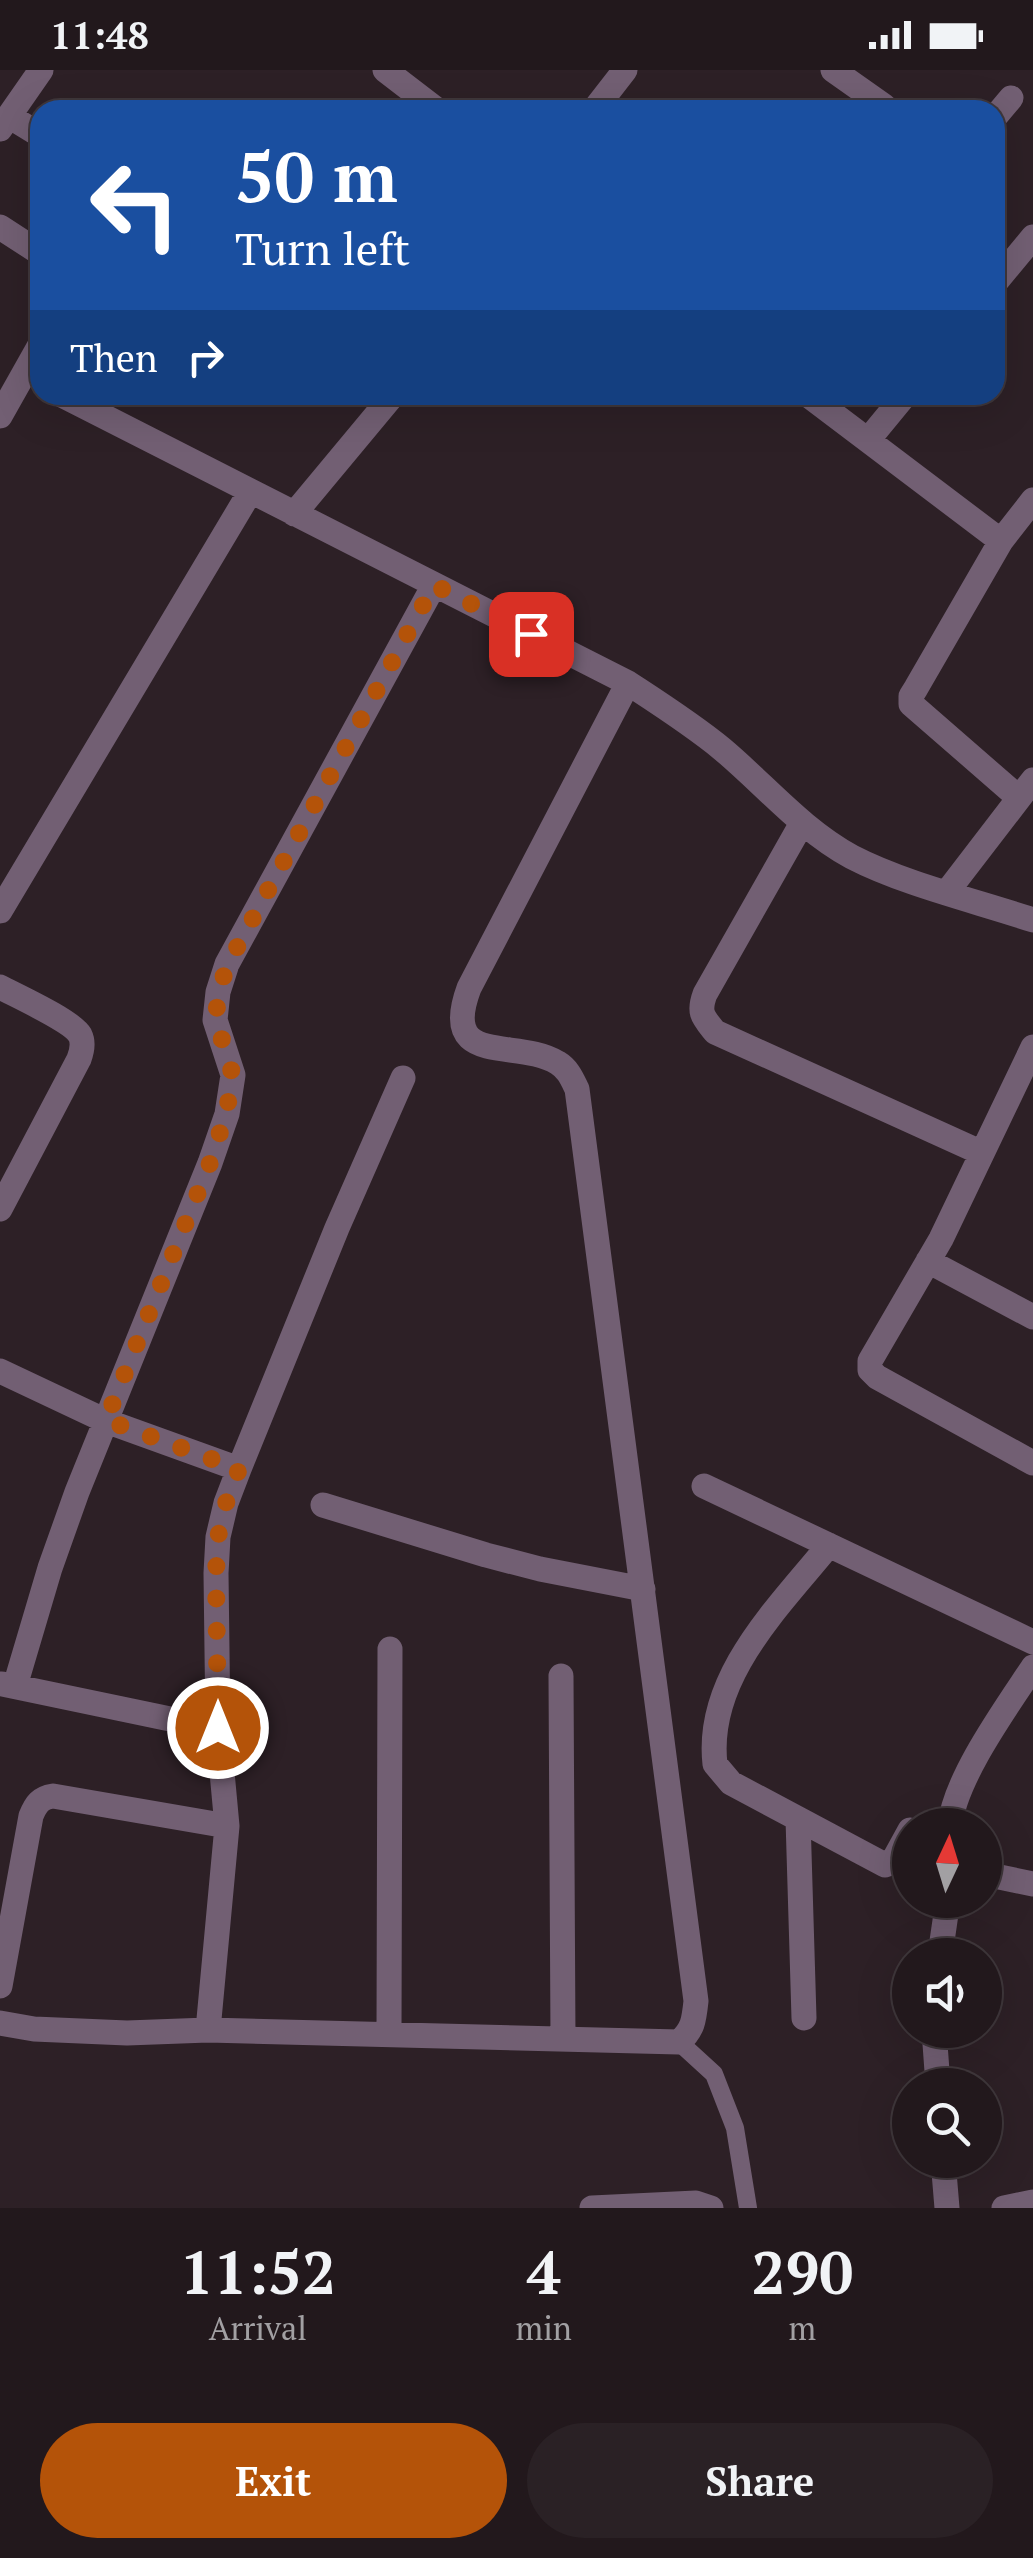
<!DOCTYPE html>
<style>
body{margin:0;font-family:"PT Serif",serif;background:#2a2125;color:#f1f3f6;height:100vh;display:flex;flex-direction:column;font-size:38px;white-space:nowrap}
*{box-sizing:border-box;margin:0}
p{font-size:32px;color:#a2a0a3}
.icon{flex:none;width:55px;height:55px;fill:none;stroke:currentColor;stroke-width:2;stroke-linecap:round;stroke-linejoin:round}
.map{position:relative;height:2138px;overflow:hidden}
.side{display:flex;flex-direction:column;background:#22181c;flex:1}
.side>*{flex:none}
.hud{position:absolute;left:30px;top:30px;width:975px;height:305px;border-radius:30px;box-shadow:0 10px 40px #0002,0 0 0 2px #3f373b;background:#1a4fa0;color:#fff;overflow:hidden}
.needle{width:65px;rotate:4deg}
.tools{position:absolute;left:892px;top:1738px;display:grid;gap:20px}
.tools a{display:grid;place-items:center;width:110px;height:110px;border-radius:50%;background:#22181c;box-shadow:0 10px 40px #0002,0 0 0 2px #3f373b;font-size:50px}
.pin{position:absolute;display:grid;place-items:center;width:85px;height:85px;color:#fff;margin:-42px;border-radius:20px;box-shadow:0 5px 15px #0006}
.me{position:absolute;width:110px;margin:-55px;rotate:0deg;stroke-linejoin:round;filter:drop-shadow(0 0 8px #0008)}
.turn{display:flex;align-items:center;gap:35px;height:210px;padding:0 40px;font-size:45px}
.turn .icon{width:130px;height:130px;stroke-width:2.5}
.turn b{display:block;font-size:70px;line-height:85px}
.then{display:flex;align-items:center;height:95px;padding:0 40px;background:#0003;gap:20px;font-size:38px}
.eta{display:flex;justify-content:space-evenly;align-items:center;height:170px;text-align:center}
.eta b{font-size:60px;font-weight:700;line-height:70px}
.action{display:flex;gap:20px;margin-top:auto;padding:20px 40px}
.action a{flex:1;height:115px;border-radius:60px;background:#b45309;color:#fff;font-size:40px;font-weight:700;line-height:115px;text-align:center}
.action a+a{background:#2a2125;color:#f1f3f6}
.status{display:flex;justify-content:space-between;align-items:center;height:70px;padding:0 50px;background:#22181c;direction:ltr}
.status svg{height:28px;fill:currentColor}
.map>svg:first-child{display:block}
.lines{fill:none;stroke-linecap:round;stroke-linejoin:round}
.lane{stroke:#725f73;stroke-width:18}
.street{stroke:#725f73;stroke-width:25}
.route{stroke:#b45309;stroke-width:18;stroke-dasharray:0 32.4}
</style>
<div class="status"><b>11:48</b><svg viewBox="0 0 49 12"><path d="M0 12V9h3v3zM5 12V6h3v6zM10 12V3h3v9zM15 12V0h3v12zM26 1h20v11H26zM47 4h2v5h-2z"/></svg></div>
<div class="map">
<svg width="1033" height="2138" viewBox="0 0 1033 2138">
<rect width="100%" height="100%" fill="#2d2026"/>
<g class="lines">
<!-- lane -->
<path class="lane" d="M679 1972 714 2004 735 2058 748 2138"/>
<!-- street -->
<path class="street" d="M385 0 437 40
M833 0 884 36 886 40
M594 40 625 0
M9 46 40 65
M995 47 1011 28
M0 59 41 0
M0 157 40 183
M995 213 1033 167
M62 325 628 613C660 634 693 655 722 679 765 715 802 760 852 787 904 814 976 831 1033 850
M808 325 1001 471 1033 430
M0 346 40 275
M868 370 905 325
M294 444 393 325
M1001 471 916 618 911 626V634L1019 728
M802 753 705 924C698 943 703 947 715 962L982 1083
M947 822 1033 710
M0 841 250 422
M0 917C17 926 72 951 80 965 84 973 82 981 79 989L0 1139
M1033 977 941 1169 870 1291V1300L877 1307 1033 1393
M928 1191 1033 1247
M0 1301 106 1351 239 1399
M704 1416 1033 1572
M323 1435 486 1485 540 1499 643 1519
M829 1475C779 1537 705 1607 715 1694L731 1713 885 1795 893 1791 910 1760
M561 1606 563 1969
M2 1614 218 1659
M15 1616 50 1498 77 1422 210 1093 227 1044 233 1005 215 950 218 922 227 894 434 515
M798 1749 804 1948
M950 1755C955 1708 1006 1638 1033 1597
M985 1804 1033 1814
M940 1885 948 1830
M0 1916 31 1746C36 1734 40 1728 53 1726L227 1756
M0 1953 34 1959 127 1963 208 1960 679 1972C693 1960 694 1950 696 1931L577 1019C572 1009 568 999 558 993 517 967 439 999 469 918L628 613
M208 1960 227 1756 218 1659 216 1503 218 1467 226 1433 239 1399 337 1158 403 1008
M934 1960 938 2015
M389 1964 390 1579
M943 2090 947 2138
M592 2138 696 2133 711 2138
M1004 2138 1033 2132"/>
</g>
<g class="lines">
<!-- route -->
<path class="route" d="M218 1658 216 1503 218 1467 226 1433 239 1399 106 1350 210 1093 226 1044 233 1006 216 950 218 922 228 894 434 515 531 564"/>
</g>
</svg>
<div class="tools">
<a><svg class="needle" viewBox="-14 -14 28 28"><path d="M0-13l5 13h-10z" fill="#e53935"/><path d="M0 13l5-13h-10z" fill="#a2a0a3"/></svg></a>
<a><svg class="icon" aria-label="sound" viewBox="0 0 24 24"><path d="M4 9h4l5-4v14l-5-4H4zM17 9q2 3 0 6"/></svg></a>
<a><svg class="icon" aria-label="search" viewBox="0 0 24 24"><circle cx="10" cy="10" r="6"/><path d="M15 15l6 6"/></svg></a>
</div>
<div class="pin" style="left:531px;top:564px;background:#d93025"><svg class="icon" aria-label="arrive" viewBox="0 0 24 24"><path d="M6 21V4h12l-3 4 3 4H6"/></svg></div>
<svg class="me" style="left:218px;top:1658px" viewBox="-20 -20 40 40"><circle r="17" fill="#b45309" stroke="#fff" stroke-width="3"/><path d="M0-11L8 9 0 5-8 9z" fill="#fff"/></svg>
<div class="hud">
<div class="turn"><svg class="icon" aria-label="left" viewBox="0 0 24 24"><path d="M17 20v-9H6M10 6l-5 5 5 5"/></svg><div><b>50 m</b>Turn left</div></div>
<div class="then">Then<svg class="icon" aria-label="right" viewBox="0 0 24 24"><path d="M7 20v-9h11M14 6l5 5-5 5"/></svg></div>
</div>
</div>
<section class="side">
<div class="eta">
<div><b>11:52</b><p>Arrival</p></div>
<div><b>4</b><p>min</p></div>
<div><b>290</b><p>m</p></div>
</div>
<div class="action"><a>Exit</a><a>Share</a></div>
</section>
